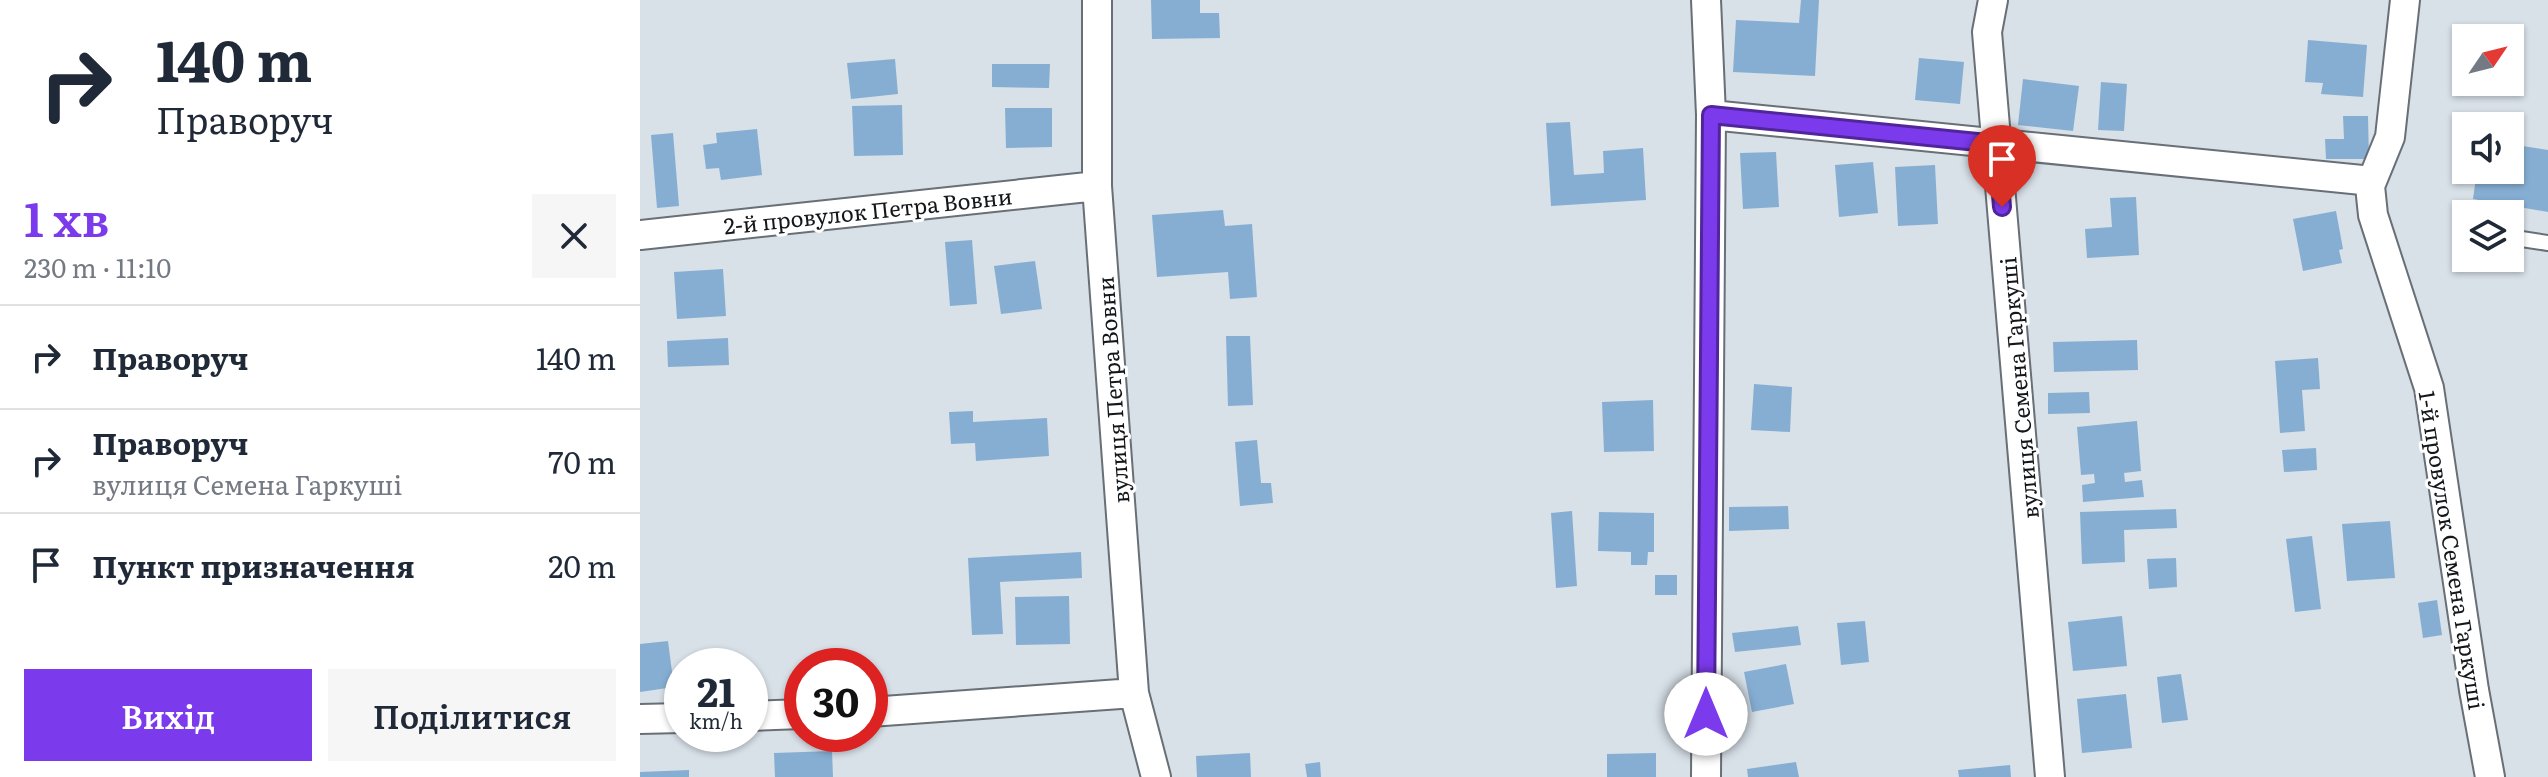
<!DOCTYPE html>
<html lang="uk">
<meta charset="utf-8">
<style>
body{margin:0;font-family:Literata,serif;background:#f6f6f7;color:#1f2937;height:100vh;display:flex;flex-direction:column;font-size:30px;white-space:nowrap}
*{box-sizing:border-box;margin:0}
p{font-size:26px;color:#747a83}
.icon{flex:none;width:44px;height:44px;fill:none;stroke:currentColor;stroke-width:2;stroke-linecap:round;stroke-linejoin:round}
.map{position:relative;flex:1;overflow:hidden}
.drawer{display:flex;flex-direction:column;background:#fff;width:640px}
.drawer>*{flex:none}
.banner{background:#fff;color:#1f2937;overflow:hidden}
.needle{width:52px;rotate:55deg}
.buttons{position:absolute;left:1812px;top:24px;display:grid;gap:16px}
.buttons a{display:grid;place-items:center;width:72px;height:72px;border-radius:0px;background:#fff;box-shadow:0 2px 6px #0004;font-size:40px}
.speed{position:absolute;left:24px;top:648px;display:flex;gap:16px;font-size:40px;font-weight:700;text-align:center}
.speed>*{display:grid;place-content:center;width:104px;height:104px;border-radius:50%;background:#fff;box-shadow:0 2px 6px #0004;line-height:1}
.speed small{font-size:20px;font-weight:400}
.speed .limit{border:12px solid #d22;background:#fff;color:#111}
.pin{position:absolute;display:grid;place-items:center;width:68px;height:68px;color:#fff;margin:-82px -34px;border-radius:50% 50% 50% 0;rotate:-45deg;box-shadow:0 0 8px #0007}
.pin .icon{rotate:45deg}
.me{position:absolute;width:88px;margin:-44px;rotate:0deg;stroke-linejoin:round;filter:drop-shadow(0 0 6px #0008)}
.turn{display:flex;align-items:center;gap:28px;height:168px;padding:0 24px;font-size:36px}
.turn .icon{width:104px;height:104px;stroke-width:2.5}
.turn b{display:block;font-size:56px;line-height:68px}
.round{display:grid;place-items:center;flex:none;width:84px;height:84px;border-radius:0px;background:#f6f6f7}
.head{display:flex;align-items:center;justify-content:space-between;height:136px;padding:0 24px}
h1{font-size:48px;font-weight:600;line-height:60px;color:#7c3aed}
.button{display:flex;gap:16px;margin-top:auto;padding:16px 24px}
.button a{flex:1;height:92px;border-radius:0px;background:#7c3aed;color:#fff;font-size:32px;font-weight:600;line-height:92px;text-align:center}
.button a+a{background:#f6f6f7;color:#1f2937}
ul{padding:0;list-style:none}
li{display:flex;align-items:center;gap:24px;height:104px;padding:0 24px;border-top:2px solid #e0e1e3}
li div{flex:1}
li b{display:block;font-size:30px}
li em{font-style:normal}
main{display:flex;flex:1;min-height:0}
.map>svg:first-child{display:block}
.building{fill:#86aed3}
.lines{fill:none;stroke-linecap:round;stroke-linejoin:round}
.service-casing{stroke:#686f76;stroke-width:18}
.minor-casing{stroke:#686f76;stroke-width:32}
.service{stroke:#fff;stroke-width:14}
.minor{stroke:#fff;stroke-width:28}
.route-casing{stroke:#51269a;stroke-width:20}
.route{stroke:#7c3aed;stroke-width:14}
.labels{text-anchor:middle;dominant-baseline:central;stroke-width:6;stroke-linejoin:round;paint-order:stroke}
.street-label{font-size:22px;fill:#14171a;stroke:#fff}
</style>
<main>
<section class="drawer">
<div class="banner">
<div class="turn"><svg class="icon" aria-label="right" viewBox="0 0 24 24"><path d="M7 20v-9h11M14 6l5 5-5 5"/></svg><div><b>140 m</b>Праворуч</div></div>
</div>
<div class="head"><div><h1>1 хв</h1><p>230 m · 11:10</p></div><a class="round"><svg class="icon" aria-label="close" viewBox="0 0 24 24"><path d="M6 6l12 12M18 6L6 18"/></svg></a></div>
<ul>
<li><svg class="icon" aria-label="right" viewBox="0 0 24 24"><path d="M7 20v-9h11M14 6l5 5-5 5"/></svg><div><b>Праворуч</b></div><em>140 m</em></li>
<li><svg class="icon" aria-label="right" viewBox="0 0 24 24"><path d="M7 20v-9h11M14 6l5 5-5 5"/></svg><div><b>Праворуч</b><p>вулиця Семена Гаркуші</p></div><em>70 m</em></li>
<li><svg class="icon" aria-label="arrive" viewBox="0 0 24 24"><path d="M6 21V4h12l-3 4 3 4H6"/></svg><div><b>Пункт призначення</b></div><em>20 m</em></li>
</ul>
<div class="button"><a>Вихід</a><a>Поділитися</a></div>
</section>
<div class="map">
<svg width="1908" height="777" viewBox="0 0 1908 777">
<rect width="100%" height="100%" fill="#d8e0e8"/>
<!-- building -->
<path class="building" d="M511 0H560V13H579L580 38 512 39Z
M1161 0H1179L1175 76 1093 72 1096 20 1159 23Z
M1668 40 1727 45 1723 97 1681 94 1683 83 1665 82Z
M1279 58 1324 62 1320 104 1275 100Z
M255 59 258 94 211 99 207 63Z
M352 64H410L409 88 352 87Z
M1383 79 1439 86 1433 131 1378 125Z
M1461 82 1487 84 1484 131 1458 130Z
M262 105 263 155 214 156 212 106Z
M365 108H412V147L366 148Z
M1703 116H1728L1729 159H1686L1685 139H1704Z
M930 122 934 175 964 173 963 151 1003 148 1006 200 911 206 906 123Z
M117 129 122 175 81 180 79 168 66 169 63 145 77 143 76 133Z
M33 133 39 206 17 208 11 135Z
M1870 144 1908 150V212L1833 199 1837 170H1870Z
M1136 152 1139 207 1103 209 1100 153Z
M1233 162 1238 213 1199 217 1195 165Z
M1295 165 1298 224 1258 226 1255 167Z
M1496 197 1499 255 1447 258 1445 229 1472 227 1470 198Z
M583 210 585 226 612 224 617 297 590 299 588 272 517 277 512 215Z
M1696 211 1703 249 1699 250 1702 263 1663 271 1653 219Z
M332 240 337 304 310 306 305 242Z
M395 261 402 309 361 314 354 266Z
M83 269 86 316 37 319 34 272Z
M586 336H610L613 405 588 406Z
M88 338 89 365 28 367 27 341Z
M1497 340 1498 370 1414 372 1413 342Z
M1678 358 1680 389 1662 390 1665 431 1640 433 1635 361Z
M1114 384 1152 387 1150 432 1111 430Z
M1449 392 1450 413 1408 414V393Z
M1013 400 1014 451 964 452 962 402Z
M333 411V422L407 418 409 456 336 461 335 443 311 444 309 412Z
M1497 421 1501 471 1484 473 1485 482 1502 480 1504 497 1443 502 1442 485 1455 483 1454 474 1441 475 1437 427Z
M617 440 621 483H631L633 503 600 506 595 442Z
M1676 448 1677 470 1644 472 1642 450Z
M1148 506 1149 529 1089 531V507Z
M1536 509 1537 528 1484 530 1485 562 1442 564 1440 512Z
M932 511 937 586 916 588 911 513Z
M959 512 1014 513V552H1008L1007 565H991V552L958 551Z
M1750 521 1755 578 1707 581 1702 524Z
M1672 536 1681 609 1655 612 1646 539Z
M441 552 442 578 360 582 363 634 332 635 328 558Z
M1536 558 1537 587 1509 589 1507 559Z
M1015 575H1037V595H1015Z
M429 596 430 644 376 645 375 597Z
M1797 600 1802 635 1783 638 1778 603Z
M1482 616 1487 666 1433 671 1428 622Z
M1225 621 1229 662 1201 665 1197 623Z
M1158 626 1161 645 1095 652 1092 633Z
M28 641 34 687 0 692V644Z
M1146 664 1154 704 1112 712 1104 672Z
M1541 674 1548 720 1522 723 1517 677Z
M1486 694 1492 748 1442 753 1437 699Z
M192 751 193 777H135L134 753Z
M610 753 611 777H557L556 756Z
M1016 753V777H967V754Z
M680 762 681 777H667L665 764Z
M1156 762 1159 777H1108L1107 769Z
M1370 765 1371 777H1319L1318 770Z
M49 770V777H0V772Z"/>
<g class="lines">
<defs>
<path id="service" d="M1875 238 1908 243"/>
<path id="minor" d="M457 0V186L494 693 516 777
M1353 0 1347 32 1410 777
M1765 0 1750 137 1730 186 1733 215 1789 388 1834 690 1850 777
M1071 115 1732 181
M0 235 457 186
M230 712 494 693
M110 716 162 714
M0 719 42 718
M1066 777 1071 115 1066 0"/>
</defs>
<!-- service casing -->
<use href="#service" class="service-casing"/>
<!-- minor casing -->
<use href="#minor" class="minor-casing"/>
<!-- service -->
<use href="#service" class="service"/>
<!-- minor -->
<use href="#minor" class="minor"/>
</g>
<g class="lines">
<defs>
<path id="route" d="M1066 714 1071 115 1357 144 1362 207"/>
</defs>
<!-- route casing -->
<use href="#route" class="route-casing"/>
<!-- route -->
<use href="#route" class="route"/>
</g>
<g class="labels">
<!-- street labels -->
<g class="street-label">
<text transform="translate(228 210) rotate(-6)">2-й провулок Петра Вовни</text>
<text transform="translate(1378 388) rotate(-95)">вулиця Семена Гаркуші</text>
<text transform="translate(472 390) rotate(-94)">вулиця Петра Вовни</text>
<text transform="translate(1813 550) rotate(81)">1-й провулок Семена Гаркуші</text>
</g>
</g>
</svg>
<div class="buttons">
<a><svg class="needle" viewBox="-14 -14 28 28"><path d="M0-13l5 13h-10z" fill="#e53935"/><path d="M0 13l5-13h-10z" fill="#747a83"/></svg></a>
<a><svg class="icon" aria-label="sound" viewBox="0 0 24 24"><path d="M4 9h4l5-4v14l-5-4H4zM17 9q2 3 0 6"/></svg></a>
<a><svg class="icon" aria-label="layers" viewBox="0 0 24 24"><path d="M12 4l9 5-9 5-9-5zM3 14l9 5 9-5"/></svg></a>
</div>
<div class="speed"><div>21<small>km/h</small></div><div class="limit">30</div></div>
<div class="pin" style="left:1362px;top:207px;background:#d93025"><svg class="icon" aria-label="arrive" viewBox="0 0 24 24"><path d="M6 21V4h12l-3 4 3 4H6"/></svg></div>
<svg class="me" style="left:1066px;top:714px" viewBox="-20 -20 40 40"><circle r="19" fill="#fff"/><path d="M0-13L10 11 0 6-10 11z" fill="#7c3aed"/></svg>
</div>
</main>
